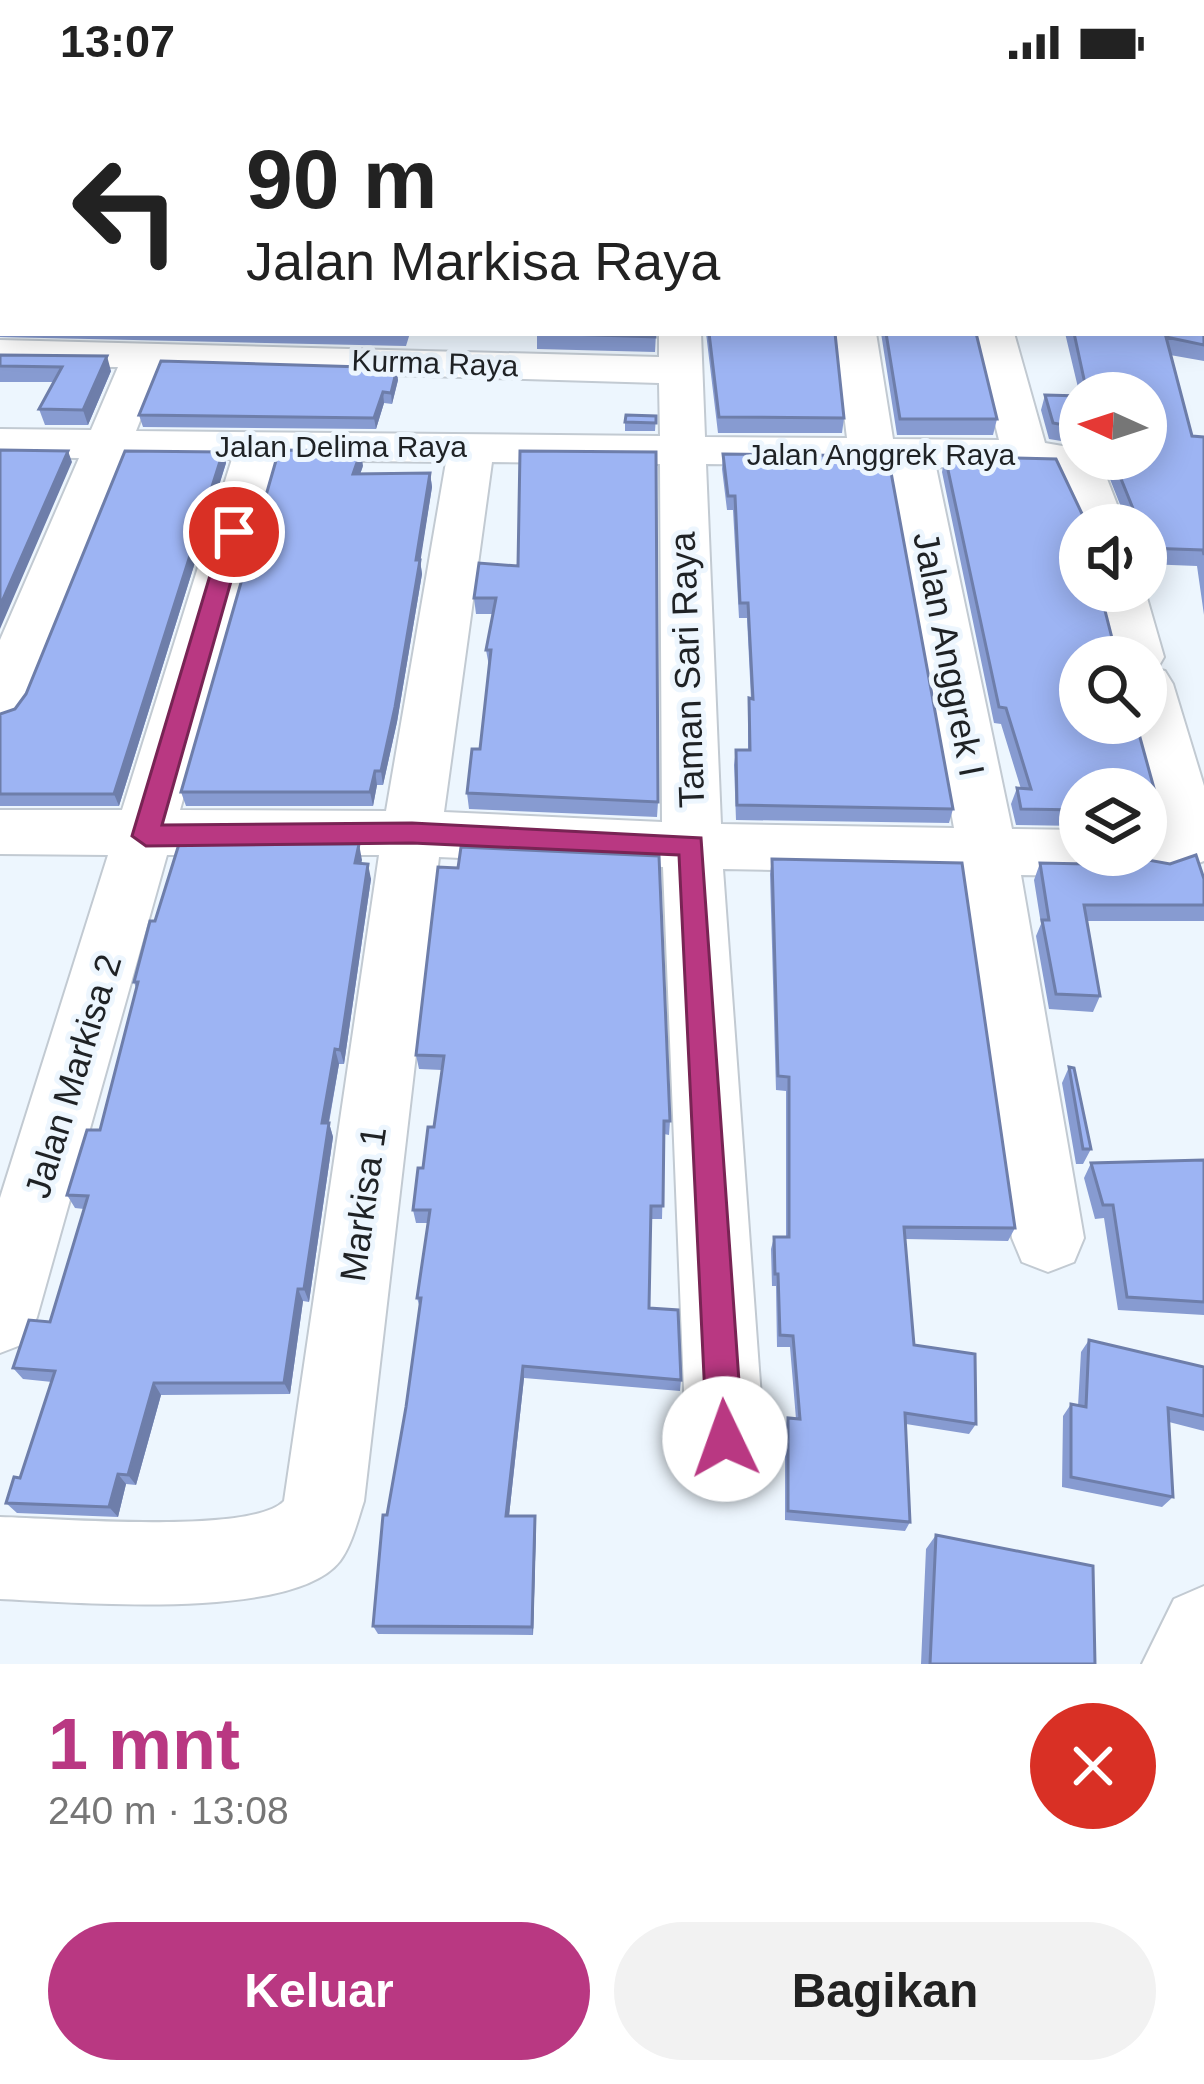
<!DOCTYPE html>
<html lang="id">
<meta charset="utf-8">
<style>
body{margin:0;font-family:Arial,sans-serif;background:#f2f2f2;color:#222;height:100vh;display:flex;flex-direction:column;font-size:45px;white-space:nowrap}
*{box-sizing:border-box;margin:0}
p{font-size:39px;color:#767676}
.icon{flex:none;width:66px;height:66px;fill:none;stroke:currentColor;stroke-width:2;stroke-linecap:round;stroke-linejoin:round}
.map{position:relative;height:1580px;overflow:hidden}
.sheet{display:flex;flex-direction:column;background:#fff;flex:1}
.sheet>*{flex:none}
.hud{position:absolute;left:0px;top:0px;width:1206px;height:252px;box-shadow:0 6px 30px #0003;background:#fff;color:#222;overflow:hidden}
.needle{width:78px;rotate:273deg}
.buttons{position:absolute;left:1059px;top:288px;display:grid;gap:24px}
.buttons a{display:grid;place-items:center;width:108px;height:108px;border-radius:50%;background:#fff;box-shadow:0 6px 30px #0003;font-size:60px}
.pin{position:absolute;display:grid;place-items:center;width:102px;height:102px;color:#fff;margin:-51px;border:6px solid #fff;border-radius:50%;box-shadow:0 3px 12px #0007}
.me{position:absolute;width:132px;margin:-66px;rotate:357deg;stroke-linejoin:round;filter:drop-shadow(0 0 9px #0008)}
.turn{display:flex;align-items:center;gap:42px;height:252px;padding:0 48px;font-size:54px}
.turn .icon{width:156px;height:156px;stroke-width:2.5}
.turn b{display:block;font-size:84px;line-height:102px}
.round{display:grid;place-items:center;flex:none;width:126px;height:126px;border-radius:63px;background:#f2f2f2}
.headline{display:flex;align-items:center;justify-content:space-between;height:204px;padding:0 48px}
h1{font-size:72px;font-weight:700;line-height:90px;color:#b93882}
.button{display:flex;gap:24px;margin-top:auto;padding:24px 48px}
.button a{flex:1;height:138px;border-radius:72px;background:#b93882;color:#fff;font-size:48px;font-weight:700;line-height:138px;text-align:center}
.button a+a{background:#f2f2f2;color:#222}
.status{display:flex;justify-content:space-between;align-items:center;height:84px;padding:0 60px;background:#fff;direction:ltr}
.status svg{height:33px;fill:currentColor}
.map>svg:first-child{display:block}
.lines{fill:none;stroke-linecap:round;stroke-linejoin:round}
.minor-casing{stroke:#c2cad2;stroke-width:4}
.minor{fill:#fff;fill-rule:evenodd}
.wall{fill:#879bd1}
.shaded-wall{fill:#6e7eaa}
.building{fill:#9db4f3;stroke:#6e7eaa;stroke-width:3}
.route{fill:#b93882;stroke:#782454;stroke-width:3}
.labels{text-anchor:middle;dominant-baseline:central;stroke-width:10;stroke-linejoin:round;paint-order:stroke}
.far-street-label{font-size:30px;fill:#1f2225;stroke:#edf6fe}
.street-label{font-size:36px;fill:#1f2225;stroke:#edf6fe}
</style>
<div class="status"><b>13:07</b><svg viewBox="0 0 49 12"><path d="M0 12V9h3v3zM5 12V6h3v6zM10 12V3h3v9zM15 12V0h3v12zM26 1h20v11H26zM47 4h2v5h-2z"/></svg></div>
<div class="map">
<svg width="1204" height="1580" viewBox="0 0 1204 1580">
<rect width="100%" height="100%" fill="#edf6fe"/>
<g class="lines">
<defs>
<path id="minor" d="M955 0H989V3H955Z
M3 87V112L0 113V88Z
M659 249H701L705 353 847 354 834 249H876L893 355 999 356 972 249H1014L1045 359 1080 365V375H1097L1102 382 1125 441H1080V446L1054 387 936 383 1012 745 1080 746V771H1109L1101 785 1080 792 1021 791 1084 1154 1074 1178 1048 1188 1022 1178 1012 1154 961 790 723 785 764 1355 753 1383 725 1394 697 1383 686 1355 663 783 439 773 364 1417C358 1435 352 1461 340 1477 293 1538 72 1518 0 1515V1433C52 1434 252 1451 284 1417L379 771H167L37 1233 26 1259 0 1269V1114L108 771 0 770V726H122L232 375 125 374 27 619 19 632 0 638V556L79 374 0 373V345L91 346 118 283 0 282V256L659 273ZM161 284 659 299 660 352 136 347ZM278 376 446 378 386 727 180 726ZM492 378 660 380 662 738 444 728ZM706 380 889 382 954 744 721 740Z
M1095 507H1145L1164 573 1157 585 1165 587 1173 600 1204 702V777L1163 792 1125 785 1117 771H1146V746H1159L1130 639H1146V573H1112Z
M1204 1502V1580H1142L1174 1515Z"/>
</defs>
<!-- minor casing -->
<use href="#minor" class="minor-casing"/>
<!-- minor -->
<use href="#minor" class="minor"/>
</g>
<!-- wall -->
<path class="wall" d="M995 0H1202V3H994Z
M1204 46V277L1170 271 1192 352 1204 353V531L1197 482 1146 480V441H1080V573L1160 726 1153 742H1149L1146 757V705H1080V742L1016 741 1011 720 1017 704 1021 705 1001 640 994 639 942 388 945 372 1084 434 1123 428 1102 375H1146V309H1080V360L1049 355 1041 326 1045 311 1080 312 1065 249H1203Z
M3 134V249H410L406 262 0 253V139Z
M445 249H476L475 252Z
M656 249 655 268 537 265V250Z
M706 249H835L844 334 842 349H718Z
M881 249H976L997 335 993 351H897Z
M0 271 111 287 88 341H45L39 325 53 298H0Z
M398 296 392 320 384 319 376 345 143 343 139 331Z
M656 332 655 347H625V338Z
M223 368 226 379 119 722H0V630L15 625Z
M723 370 953 725 949 739 736 736 734 681 736 666H748V629L751 615 747 534H739L733 426H727L722 385Z
M363 382 360 390 430 389 432 403 420 476 422 490 397 638 383 701H377L373 722H186L181 708Z
M479 479 658 718 657 733 469 725 467 709 480 665 489 582 486 566 493 530H476L474 514Z
M359 760 361 779 371 795 344 980H339L329 1039 333 1053 309 1218 303 1217 290 1310 161 1311 136 1401 126 1400 118 1433 17 1429 6 1419 20 1394 52 1298 23 1295 13 1284 50 1238 84 1125 75 1124 67 1111 100 1046 136 904 134 898 155 837Z
M1109 773H1131L1204 795V837H1086L1100 912 1093 928 1049 925 1036 852 1041 840 1034 796 1040 779 1088 780Z
M772 775 1015 1144 1008 1157 905 1155 914 1261 976 1340 969 1350 906 1340 910 1438 905 1447 785 1436V1344L788 1334 796 1335 790 1263H777L776 1202H772L771 1165 774 1153H786V1007L776 1006 770 790Z
M438 783 670 1037 669 1051 664 1050 662 1135H651L649 1224 681 1296 680 1307 524 1294 509 1432 536 1441 533 1551 378 1550 373 1542 387 1431 406 1323 420 1224 417 1214 428 1139H416L413 1126 434 1043 442 986 419 985 416 971Z
M1069 983 1091 1065 1083 1080H1076L1062 999Z
M1204 1076V1231L1118 1226 1104 1134 1095 1135 1084 1094 1091 1079Z
M1089 1256 1204 1283V1347L1169 1338 1173 1413 1162 1423 1062 1403 1063 1332 1071 1320 1078 1322 1081 1268Z
M936 1451 1095 1580H921L926 1465Z"/>
<!-- shaded-wall -->
<path class="shaded-wall" d="M3 58V76L0 80V62Z
M107 272 111 287 88 341 83 326Z
M397 284 398 296 392 320 391 309Z
M383 308 384 319 376 345 374 334Z
M68 367 72 378 0 545V522Z
M361 367 363 382 355 404 353 390Z
M223 368 226 379 119 722 114 710Z
M430 389 432 403 420 480V476L422 490 397 638 383 701 381 687Z
M375 687 377 701 373 722 370 708Z
M359 760 362 776 358 795 355 779Z
M368 780 371 795 344 980 340 966Z
M335 965 339 980 326 1053 322 1039Z
M329 1039 333 1053 309 1218 304 1205Z
M298 1205 303 1217 290 1310 284 1299Z
M523 1282 524 1294 508 1441 506 1432Z
M154 1299 161 1311 136 1401 128 1391Z
M118 1390 126 1400 118 1433 109 1423Z
M535 1432 536 1441 533 1551 532 1543Z"/>
<!-- building -->
<path class="building" d="M64 0H257L254 3H61Z
M476 0H862L877 3H471Z
M1032 0H1202V3H1032Z
M3 15V58L0 62V20H2Z
M1203 23 1204 261 1166 253 1192 352 1204 353V471L1203 466 1146 464V441H1080V507H1100L1113 558 1127 561 1131 573H1080V639H1136L1160 726 1150 727 1148 751H1146V705H1080V726L1021 725 1017 704 1031 705 1006 624 999 623 945 372 1056 375 1084 434 1090 429 1134 427 1113 375H1146V309H1087L1074 249H1203Z
M3 134V237H0V139Z
M537 249H655V253Z
M709 249H835L844 334 719 333Z
M886 249H976L997 335H900Z
M0 271 107 272 83 326 39 325 62 283 0 282Z
M161 277 397 284 391 309 383 308 374 334 139 331Z
M1045 311 1080 312V344L1053 339Z
M626 331 656 332V339L625 338Z
M0 366 68 367 0 522Z
M279 366 361 367 353 390 430 389 416 476H420L395 623 381 687H375L370 708H181Z
M125 367 223 368 114 710H0V630L15 625 26 610Z
M520 367 656 368 658 718 467 709 472 665H480L491 566H486L496 514H474L479 479 518 482Z
M723 370 888 372 953 725 737 721 736 666H750L749 614 753 615 748 519H740L735 412H728Z
M179 760H359L355 779 368 780 340 966 335 965 322 1039H329L304 1205H298L284 1299H154L128 1391 118 1390 109 1423 6 1419 14 1393 20 1394 55 1287 13 1284 29 1236 50 1238 88 1112 67 1111 87 1046H100L138 898H134L150 837H155Z
M461 763 659 772 670 1037H664L663 1122H651L649 1224 678 1226 681 1296 523 1282 506 1432H535L532 1543 373 1542 383 1431H387L406 1323 421 1214H417L430 1126H413L418 1084H423L428 1043H434L444 972 416 971 438 783 458 784Z
M1111 771H1130L1131 773 1170 780 1196 771 1204 795V821H1084L1100 912 1056 910 1042 836H1049L1040 779 1088 780Z
M772 775 962 779 1015 1144 904 1143 914 1261 975 1270 976 1340 905 1329 910 1438 788 1427V1334L800 1335 793 1252 780 1251 778 1190H775L774 1153H789V993L778 992Z
M1069 983 1074 984 1091 1065H1083Z
M1204 1076V1218L1127 1213 1113 1121H1103L1091 1079Z
M1089 1256 1204 1283V1332L1168 1324 1173 1413 1071 1393V1320L1086 1323Z
M936 1451 1093 1482 1095 1580H930Z"/>
<!-- route -->
<path class="route" d="M234 442 245 448 162 741 412 739 701 754 743 1355 737 1368 725 1373 712 1368 707 1355 679 771 412 759 146 762 132 752 223 448Z"/>
<g class="labels">
<!-- far-street labels -->
<g class="far-street-label">
<text transform="translate(435 279) rotate(2)">Kurma Raya</text>
<text x="341" y="362">Jalan Delima Raya</text>
<text x="881" y="370">Jalan Anggrek Raya</text>
</g>
<!-- street labels -->
<g class="street-label">
<text transform="translate(949 570) rotate(79)">Jalan Anggrek I</text>
<text transform="translate(687 586) rotate(-92)">Taman Sari Raya</text>
<text transform="translate(73 992) rotate(-73)">Jalan Markisa 2</text>
<text transform="translate(363 1120) rotate(-82)">Markisa 1</text>
</g>
</g>
</svg>
<div class="buttons">
<a><svg class="needle" viewBox="-14 -14 28 28"><path d="M0-13l5 13h-10z" fill="#e53935"/><path d="M0 13l5-13h-10z" fill="#767676"/></svg></a>
<a><svg class="icon" aria-label="sound" viewBox="0 0 24 24"><path d="M4 9h4l5-4v14l-5-4H4zM17 9q2 3 0 6"/></svg></a>
<a><svg class="icon" aria-label="search" viewBox="0 0 24 24"><circle cx="10" cy="10" r="6"/><path d="M15 15l6 6"/></svg></a>
<a><svg class="icon" aria-label="layers" viewBox="0 0 24 24"><path d="M12 4l9 5-9 5-9-5zM3 14l9 5 9-5"/></svg></a>
</div>
<div class="pin" style="left:234px;top:448px;background:#d93025"><svg class="icon" aria-label="arrive" viewBox="0 0 24 24"><path d="M6 21V4h12l-3 4 3 4H6"/></svg></div>
<svg class="me" style="left:725px;top:1355px" viewBox="-20 -20 40 40"><circle r="19" fill="#fff"/><path d="M0-13L10 11 0 6-10 11z" fill="#b93882"/></svg>
<div class="hud">
<div class="turn"><svg class="icon" aria-label="left" viewBox="0 0 24 24"><path d="M17 20v-9H6M10 6l-5 5 5 5"/></svg><div><b>90 m</b>Jalan Markisa Raya</div></div>
</div>
</div>
<section class="sheet">
<div class="headline"><div><h1>1 mnt</h1><p>240 m · 13:08</p></div><a class="round" style="background:#d93025;color:#fff"><svg class="icon" aria-label="close" viewBox="0 0 24 24"><path d="M6 6l12 12M18 6L6 18"/></svg></a></div>
<div class="button"><a>Keluar</a><a>Bagikan</a></div>
</section>
